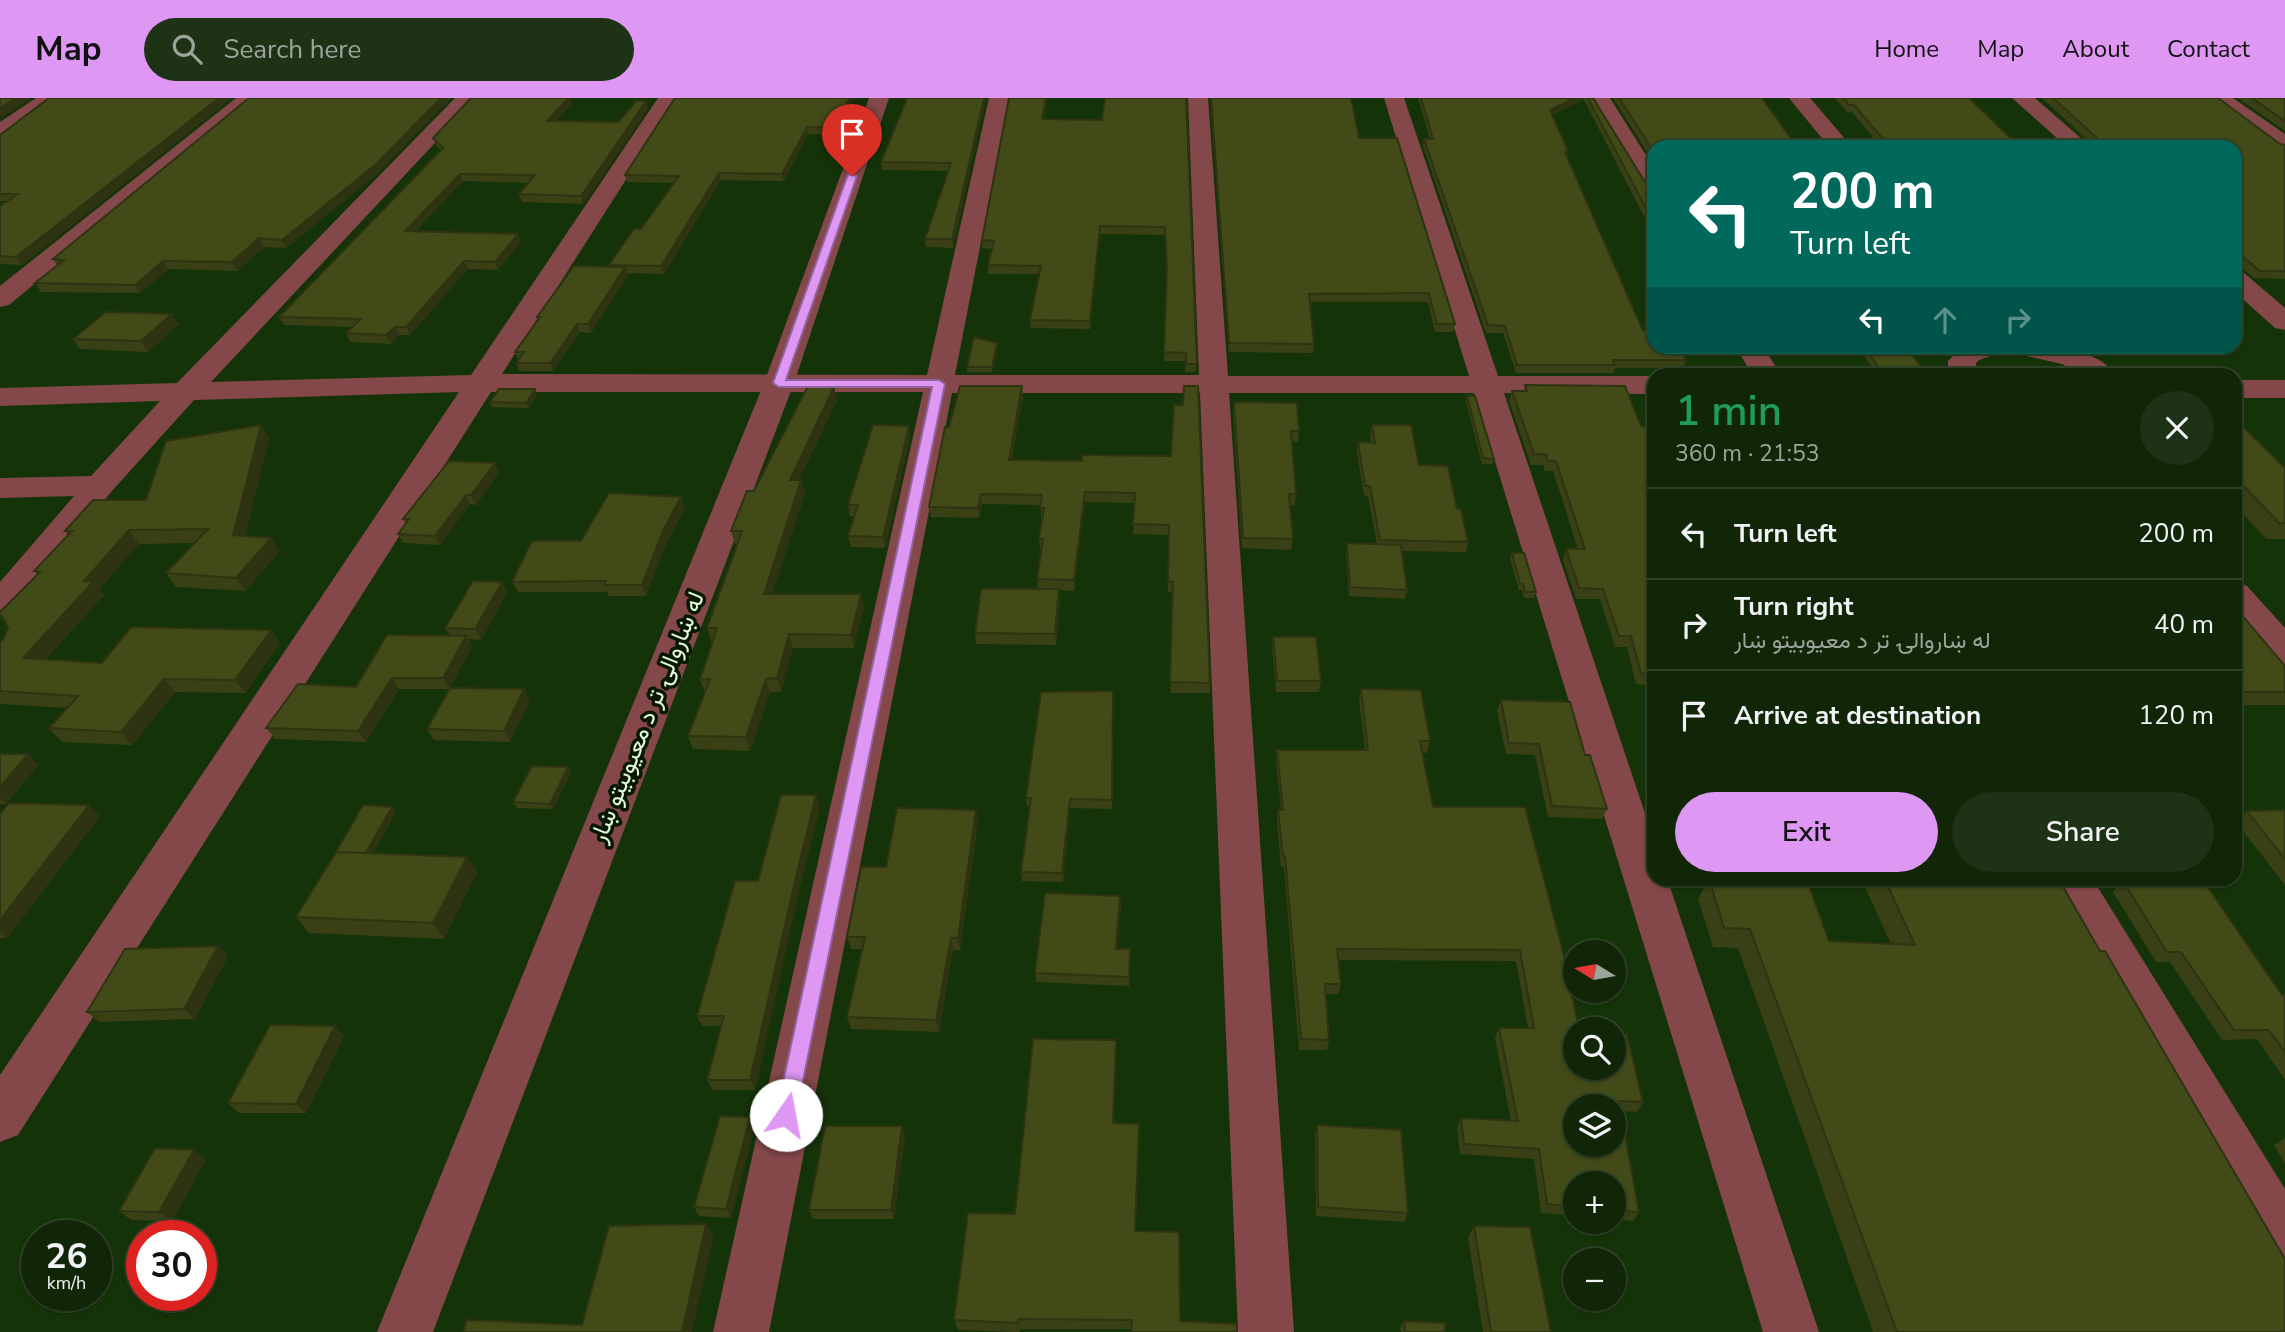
<!DOCTYPE html>
<meta charset="utf-8">
<style>
body{margin:0;font-family:"Nunito Sans",Vazirmatn,sans-serif;background:#1e3215;color:#f1f3f6;height:100vh;display:flex;flex-direction:column;font-size:26px;white-space:nowrap}
*{box-sizing:border-box;margin:0}
p{font-size:23px;color:#9ca59b}
.icon{flex:none;width:38px;height:38px;fill:none;stroke:currentColor;stroke-width:2;stroke-linecap:round;stroke-linejoin:round}
.map{position:relative;flex:1;overflow:hidden}
.details{position:absolute;left:1647px;top:270px;width:595px;height:518px;display:flex;flex-direction:column;background:#102607;border-radius:21px;box-shadow:0 2px 5px #0004,0 0 0 2px #304328}
.details>*{flex:none}
.top-card{position:absolute;left:1647px;top:42px;width:595px;height:214px;border-radius:21px;box-shadow:0 2px 5px #0004,0 0 0 2px #304328;background:#00695c;color:#fff;overflow:hidden}
.needle{width:46px;rotate:281deg}
.fabs{position:absolute;left:1563px;top:842px;display:grid;gap:14px}
.fabs a{display:grid;place-items:center;width:63px;height:63px;border-radius:50%;background:#102607;box-shadow:0 2px 5px #0004,0 0 0 2px #304328;font-size:35px}
.speed{position:absolute;left:21px;top:1122px;display:flex;gap:14px;font-size:35px;font-weight:700;text-align:center}
.speed>*{display:grid;place-content:center;width:91px;height:91px;border-radius:50%;background:#102607;box-shadow:0 2px 5px #0004,0 0 0 2px #304328;line-height:1}
.speed small{font-size:18px;font-weight:400}
.speed .limit{border:10px solid #d22;background:#fff;color:#111}
.pin{position:absolute;display:grid;place-items:center;width:60px;height:60px;color:#fff;margin:-72px -30px;border-radius:50% 50% 50% 0;rotate:-45deg;box-shadow:0 0 7px #0007}
.pin .icon{rotate:45deg}
.me{position:absolute;width:77px;margin:-38px;rotate:12deg;stroke-linejoin:round;filter:drop-shadow(0 0 5px #0008)}
.turn{display:flex;align-items:center;gap:24px;height:147px;padding:0 28px;font-size:32px}
.turn .icon{width:91px;height:91px;stroke-width:2.5}
.turn b{display:block;font-size:49px;line-height:60px}
.lanes{display:flex;align-items:center;height:66px;padding:0 28px;background:#0003;justify-content:center;gap:35px;direction:ltr}
.lanes .off{opacity:.35}
.round{display:grid;place-items:center;flex:none;width:74px;height:74px;border-radius:37px;background:#1e3215}
.summary{display:flex;align-items:center;justify-content:space-between;height:119px;padding:0 28px}
h1{font-size:42px;font-weight:600;line-height:52px;color:#1e9e55}
.primary-button{display:flex;gap:14px;margin-top:auto;padding:14px 28px}
.primary-button a{flex:1;height:80px;border-radius:42px;background:#de98f3;color:#111;font-size:28px;font-weight:600;line-height:80px;text-align:center}
.primary-button a+a{background:#1e3215;color:#f1f3f6}
ul{padding:0;list-style:none}
li{display:flex;align-items:center;gap:21px;height:91px;padding:0 28px;border-top:2px solid #304328}
li div{flex:1}
li b{display:block;font-size:26px}
li em{font-style:normal}
header{display:flex;align-items:center;gap:42px;box-sizing:border-box;height:98px;padding:0 35px;background:#de98f3;color:#111}
header strong{font-size:33px}
nav{display:flex;gap:38px;margin-inline-start:auto;font-size:24px}
.search{width:490px;height:63px;background:#1e3215;display:flex;align-items:center;gap:18px;box-sizing:border-box;padding:0 24px;border-radius:38px;color:#9ca59b;font-size:26px}
.map>svg:first-child{display:block}
.lines{fill:none;stroke-linecap:round;stroke-linejoin:round}
.minor{fill:#84484a;fill-rule:evenodd}
.tertiary{fill:#84484a;fill-rule:evenodd}
.wall{fill:#394015}
.shaded-wall{fill:#2e3411}
.building{fill:#424b18;stroke:#2e3411;stroke-width:2;fill-rule:evenodd}
.route{fill:#de98f3;stroke:#90639e;stroke-width:2}
.labels{text-anchor:middle;dominant-baseline:central;stroke-width:7;stroke-linejoin:round;paint-order:stroke}
.street-label{font-size:24px;fill:#e4fcdd;stroke:#081803}
</style>
<header>
<strong>Map</strong>
<div class="search"><svg class="icon" aria-label="search" viewBox="0 0 24 24"><circle cx="10" cy="10" r="6"/><path d="M15 15l6 6"/></svg>Search here</div>
<nav><a>Home</a><a>Map</a><a>About</a><a>Contact</a></nav>
</header>
<div class="map">
<svg width="2285" height="1234" viewBox="0 0 2285 1234">
<rect width="100%" height="100%" fill="#153309"/>
<g class="lines">
<!-- minor -->
<path class="minor" d="M36 0H60L8 39 0 41V24Z
M236 0H259L9 207 0 209V188Z
M455 0H477L211 284 471 277 658 0H678L502 276 927 277 989 0H1009L955 277H1199L1188 0H1208L1228 278H1469L1384 0H1404L1498 278H1654V296L1504 295 1654 742V780H1667L1819 1234H1763L1474 295H1229L1294 1234H1238L1200 295H952L769 1234H713L923 294H491L18 1037 0 1044V977L459 294 194 302 111 394 13 515 0 519V484L74 398 0 400V380L91 378 160 303 0 308V290L177 285Z
M1590 0H1610L1654 70V96L1646 94 1642 89Z
M1789 0H1810L1852 49H1829Z
M2012 0H2035L2091 49H2067Z
M2209 0H2233L2285 36V53L2277 51Z
M2235 173 2244 175 2285 210V232L2275 230 2235 194Z
M1735 248H1763L1780 276H1752Z
M1963 248C2003 248 2090 239 2115 276H2080L2062 266 2008 254 2005 249 2002 254 1979 262 1976 265V276H1948V263Z
M2235 282H2285V300H2235Z
M2235 484 2247 488 2285 530V567L2272 563 2235 519Z
M2048 780H2092L2285 1091V1167L2266 1159Z"/>
<!-- tertiary -->
<path class="tertiary" d="M869 0H889L794 285 433 1234H377L764 285Z"/>
</g>
<!-- wall -->
<path class="wall" d="M232 0 22 167 0 166V108L6 103H0V37Z
M249 0H451L378 75 286 150 264 149 237 173 168 171 140 195 41 194 35 185 57 167 53 161Z
M471 0H570L571 6 556 23 619 24 648 11 583 106 522 104 519 96 529 85 463 83 416 133 521 144 498 172 468 171 410 237H399L391 246 350 244 346 235 353 229 284 227 279 219 441 52 436 47 433 40Z
M675 0H854L836 37 808 36 784 83 721 82 664 176 627 175 628 177 591 235 580 234 553 273H519L516 265 518 262 515 254 538 222 537 219 610 169 609 167 641 131 674 85 627 84 625 77Z
M907 0H986L953 150 926 149 925 141 948 73 882 72 881 64Z
M1186 0 1196 274H1185L1186 263H1164L1167 175 1165 137 1100 136 1090 231 1031 230 1030 222 1039 176H988V167L992 151 982 150V142L1044 21 1102 22Z
M1211 0H1351L1359 40 1455 226 1453 234H1435L1428 204H1310L1314 246 1313 255 1229 254Z
M1418 0H1593L1648 89 1654 90V124H1647L1584 2 1552 17 1568 53 1566 58 1643 233 1686 262 1684 270H1615L1613 275H1516L1503 235H1486L1423 48 1424 41H1430Z
M1613 0H1762L1654 49V65Z
M1835 0H1969L2020 49H1881L1852 14H1847Z
M2042 0H2218L2280 46 2285 47V181L2254 180 2235 164V49H2093V47Z
M2238 0H2285V33Z
M172 216 179 226 148 254 80 251 73 241Z
M1862 248H1906L1926 276H1877L1860 252Z
M998 250 992 274H967V269Z
M1525 287 1641 328 1654 329V588L1636 586 1627 549H1615L1600 501H1576L1563 462 1566 451H1578L1553 373H1545L1543 367H1531L1509 303 1512 293H1524Z
M834 289 837 302 799 382H801L805 396 772 496H861L864 510 854 550H793L781 594H770L750 653 693 651 688 638 705 594 700 582 712 543H711L707 530 737 446H735L731 433 754 393Z
M537 297 528 310 492 309 490 304Z
M1023 298 1012 362 1082 363 1171 358 1210 585V595H1170L1173 494H1168L1169 437 1133 436 1134 405 1085 404 1074 493 1059 492 1060 502 1056 547 976 546 975 535 1038 491 1037 481 1041 451H1040L1039 441 1042 420H1041V407L982 406 979 420 931 419 929 409 949 329Z
M1467 298 1494 361 1493 366H1482L1466 303Z
M1234 304 1299 333 1298 344 1292 343 1296 396 1295 407H1290L1293 441 1291 452 1242 450 1233 315Z
M2235 322 2285 370V441H2266L2235 407Z
M1372 327 1419 367 1457 411 1468 444 1466 454 1402 453 1407 492 1405 501 1349 498 1346 453 1347 445 1377 446 1368 398H1364L1357 354 1358 344 1371 345 1370 336Z
M910 338 885 450 851 449 848 438 855 418H850L848 407Z
M269 340 245 438 280 453 245 493 176 489 166 475 195 445 139 446 99 491 104 497 46 561 102 565 271 532 280 545 245 595 175 594 132 647 62 644 49 630 68 610 0 606V543L3 542 8 530 0 519V514L37 476 34 473 68 437 65 433 146 402Z
M499 374 476 407 470 406 440 447 403 445 398 436 406 426 403 421Z
M681 399 685 410 667 444 646 498H609L607 494H518L512 484 581 443Z
M1512 455 1536 494 1534 500H1524L1522 492H1519L1510 461Z
M502 484 507 495 481 542 469 541 472 549 449 591H399L366 644 275 641 266 630 356 589 450 537 445 530Z
M2235 509 2285 568V607H2235Z
M1273 539 1321 583 1319 594H1276L1272 550Z
M1361 591 1430 643 1427 655 1422 654 1433 709 1575 931 1643 1004 1637 1014 1621 1013 1639 1114 1633 1123 1614 1121V1085H1575V1118L1541 1115 1534 1061 1460 1056 1457 1029 1461 1020 1511 1023 1495 940 1499 930H1528L1516 863 1338 862 1341 886 1338 896H1326L1329 942 1327 952H1299L1284 769H1281L1277 724 1278 712H1281L1276 663 1277 652H1365L1359 602Z
M1113 593 1112 711 1070 710 1063 784 1022 783 1021 774 1030 708H1027L1026 700Z
M530 602 510 644 434 642 427 631Z
M1501 602 1585 657 1607 711 1602 721 1548 719 1535 657 1506 656 1497 613Z
M0 656H28L38 667 6 706H0Z
M568 669 571 675 553 711 517 710 513 704Z
M816 697 820 708 799 793 755 992H713L707 982 721 928H702L697 918 758 783Z
M976 712 978 725 960 852H953L939 934 851 931 847 919 863 851H851L847 839 886 769Z
M2285 712V787L2236 724 2247 713Z
M396 714 373 755 467 759 477 774 444 841 309 835 296 819Z
M0 716 100 718 7 840H0Z
M1866 780H2058L2285 1234H1873L1738 850 1713 849 1698 801 1709 781 1829 843 1891 846 1863 785Z
M2123 783 2282 897H2285V982L2257 941 2222 942 2170 864H2156L2113 794Z
M1121 808 1117 851 1130 860 1129 888 1036 884 1035 875Z
M218 848 228 858 195 921 99 924 87 914Z
M335 928 344 938 306 1015H239L228 1005Z
M1116 942 1114 1025 1139 1026 1132 1231H1020V1234L958 1232 954 1222Z
M1317 1027 1408 1115 1404 1124 1316 1118 1315 1036Z
M755 1028 731 1120 699 1118 694 1109Z
M902 1028 905 1037 894 1121H813L809 1112Z
M2285 1040V1066L2274 1047Z
M206 1061 172 1123 131 1122 119 1113Z
M1474 1128 1551 1234H1483L1468 1140Z
M1404 1223 1445 1234H1401L1400 1230Z"/>
<!-- shaded-wall -->
<path class="shaded-wall" d="M16 0H31L0 21V10Z
M219 0H232L22 167 16 159Z
M441 0H451L378 75 286 150 282 142Z
M568 0H570L571 6 550 31 547 23Z
M849 0H854L836 37 834 30Z
M984 0H986L953 150 952 141Z
M1046 0H1048L1042 29V21Z
M1575 0H1584V2L1548 19 1550 12Z
M646 3 648 11 583 106 581 98Z
M807 29 808 36 784 83 782 76Z
M719 75 721 82 664 176 661 168Z
M460 76 463 83 408 141 405 133Z
M1100 128V136L1090 231V223Z
M518 136 521 144 498 172 495 164Z
M259 140 264 149 237 173 232 164Z
M163 163 168 171 140 195 135 187Z
M464 163 468 171 410 237 406 229Z
M625 169 628 177 591 235 588 226Z
M172 216 179 226 148 254 141 243Z
M577 226 580 234 553 273 550 265Z
M395 229 399 237 391 246 386 237Z
M997 245 998 250 992 274V269Z
M1022 288 1023 298 1010 372 1009 362Z
M834 289 837 302 793 395 790 382Z
M535 291 537 297 528 310 526 305Z
M261 327 269 340 242 451 233 437Z
M909 328 910 338 885 450 883 439Z
M495 365 499 374 476 407 471 397Z
M801 382 805 396 768 509 764 496Z
M1085 394V404L1074 493V482Z
M981 396 982 406 979 420 978 410Z
M466 397 470 406 440 447 435 438Z
M681 399 685 410 667 444 646 498 642 487 663 433Z
M129 432 139 446 99 491 104 497 35 573 23 560 84 483Z
M271 440 280 453 245 493 236 480Z
M502 484 507 495 481 542 475 531Z
M1059 491 1060 502 1056 547 1055 536Z
M861 496 864 510 854 550 851 537Z
M271 532 280 545 245 595 235 582Z
M789 536 793 550 781 594 777 580Z
M466 538 472 549 449 591 443 580Z
M392 580 399 591 366 644 358 633Z
M164 581 175 594 132 647 121 634Z
M766 581 770 594 750 653 746 639Z
M524 591 530 602 510 644 504 633Z
M28 656 38 667 6 706 0 700V689Z
M568 669 571 675 553 711 550 706Z
M816 697 820 708 799 793 755 992 750 982 795 783Z
M1070 701V710L1063 784 1062 775Z
M89 707 100 718 7 840 0 835V822Z
M392 709 396 714 367 765 363 759Z
M976 712 978 725 960 852 958 840Z
M467 759 477 774 444 841 433 825Z
M1120 798 1121 808 1117 860 1116 851Z
M951 840 953 852 939 934 936 922Z
M218 848 228 858 195 921 184 911Z
M335 928 344 938 306 1015 296 1006Z
M1116 942V954L1113 1036V1025Z
M750 1019 755 1028 731 1120 726 1111Z
M902 1028 905 1037 894 1121 891 1112Z
M194 1052 206 1061 172 1123 159 1114Z
M706 1126 714 1138 692 1234H682Z"/>
<!-- building -->
<path class="building" d="M0 0H16L0 10Z
M49 0H219L16 159 0 158V108L18 96H0V37Z
M249 0H441L375 67 282 142 259 140 232 164 163 163 135 187 35 185 64 162 53 161Z
M471 0H568L547 23 619 24 636 3H646L581 98 519 96 535 77 460 76 405 133 518 136 495 164 464 163 406 229H395L386 237 346 235 361 221 279 219 443 50 433 40Z
M675 0H849L834 30 807 29 782 76 719 75 661 168 609 167 634 131H641L679 78 625 77Z
M907 0H984L952 141H925L951 65 881 64Z
M1009 0H1046L1042 21 1102 22 1105 0H1186L1197 266H1186V255L1164 254 1167 168 1165 129 1100 128 1090 223 1030 222 1041 168 988 167 994 143 982 142Z
M1211 0H1351L1359 40H1397L1455 226H1437L1429 195 1309 196 1314 246 1229 245Z
M1421 0H1575L1550 12 1568 53 1565 54 1643 233H1654V248H1679L1686 262H1613L1615 267H1517L1505 228 1488 227 1424 41H1433Z
M1588 0H1593L1648 89 1654 90V117L1649 116Z
M1619 0H1762L1797 49H1654V54Z
M1844 0H1969L2020 49H1890L1854 7H1849Z
M2053 0H2218L2280 46 2285 47V173H2260L2235 152V49H2102L2097 44V40Z
M2252 0H2285V23Z
M574 168 625 169 588 226H577L550 265H516L524 254H515L540 219H537Z
M106 214 172 216 141 243 73 241Z
M974 239 997 245 992 269H967Z
M1864 248H1906L1926 276H1883Z
M810 284H823L834 289 790 382H801L764 496H861L851 537 789 536 777 580 766 581 746 639 688 638 710 581 700 582 717 530H707L742 433H731L747 393H754Z
M1525 287 1625 288 1641 328 1654 329V492H1651L1654 499V577L1641 575 1631 538H1619L1603 491 1579 490 1566 451H1585L1556 363H1548L1546 356H1534L1512 293H1527Z
M960 288H1022L1009 362 1082 363V357L1171 358 1174 307H1183L1184 288H1198L1210 585 1170 584 1173 484 1168 483 1169 427 1133 426 1135 395 1085 394 1074 482 1037 481 1043 441H1039L1044 410H1040L1042 397 981 396 978 410 929 409 945 329H949Z
M499 291H535L526 305 490 304Z
M1467 298H1475L1494 361 1483 360Z
M1234 304 1297 305 1299 333H1291L1296 396H1289L1293 441 1243 440Z
M2235 322H2236L2285 370V425H2279L2241 385H2235Z
M261 327 233 437 271 440 236 480 166 475 208 431 129 432 84 483 93 484 23 560 102 565 131 529 271 532 235 582 164 581 121 634 49 630 78 598 0 593V543L3 542 8 530 3 519 0 518V514L40 474 34 473 72 433H65L93 402H146L166 343Z
M873 327 909 328 883 439 848 438 858 407H848Z
M1372 327H1411L1419 367 1448 368 1457 411H1461L1468 444 1380 442 1370 388H1365L1358 344 1375 345Z
M449 363 495 365 471 397H466L435 438 398 436 409 421H403Z
M609 395 681 399 663 433 642 487H604L606 483 512 484 532 443H581Z
M1347 445 1401 447 1407 492 1350 489Z
M1512 455H1524L1536 494H1525L1523 486H1520Z
M473 483 502 484 475 531 445 530Z
M981 491H1059L1055 536 975 535Z
M2235 509 2285 568V594H2235Z
M387 537 466 538 443 580H392L358 633 266 630 298 586 356 589Z
M1273 539H1316L1321 583H1277Z
M450 590 524 591 504 633 427 631Z
M1361 591 1421 592 1430 643H1420L1433 709H1525L1563 854 1579 931H1575V970H1614V935L1627 936 1643 1004 1619 1003 1639 1114 1614 1112V1085H1575V1109L1547 1106 1539 1051 1464 1046 1461 1020 1518 1023 1499 930H1534L1520 852 1337 851 1341 886H1325L1329 942 1301 941 1285 758H1283L1278 712H1283L1277 652H1368ZM1575 1008H1614V1046H1575Z
M1113 593 1112 702 1070 701 1062 775 1021 774 1031 700H1026L1041 594Z
M1501 602 1570 604 1585 657H1590L1607 711 1552 708 1539 646 1509 645Z
M0 656H28L0 689Z
M532 668 568 669 550 706 513 704Z
M781 697H816L795 783 750 982H707L724 918H697L735 783H758Z
M9 705 89 707 0 822V716Z
M363 707 392 709 366 755 336 754Z
M897 710 976 712 958 840H951L936 922 847 919 865 839H847L861 769H886Z
M2285 712V761L2247 713Z
M336 754 467 759 433 825 296 819Z
M1884 780H2058L2100 853H2105L2285 1161V1234H1897L1750 831 1724 830 1709 781 1808 785 1829 843 1915 847Z
M2123 783 2204 784 2282 897H2285V954L2269 932H2234L2181 854H2167Z
M1045 795 1120 798 1116 851H1130L1129 879 1035 875Z
M218 848 184 911 87 914 125 851Z
M270 927 335 928 296 1006 228 1005Z
M1033 941 1116 942 1113 1025 1139 1026 1135 1133 1179 1134 1180 1223 1237 1226V1234H1131L1132 1222 1018 1221V1225L954 1222 968 1115 1015 1116Z
M720 1018 750 1019 726 1111 694 1109Z
M1317 1027 1401 1032 1408 1115 1318 1109Z
M825 1028H902L891 1112H809Z
M155 1050 194 1052 159 1114 119 1113Z
M706 1126 682 1234H463L467 1222 582 1227 609 1128Z
M1474 1128 1530 1129 1551 1234H1491Z
M1404 1223 1445 1225V1234H1405Z"/>
<!-- route -->
<path class="route" d="M848 76 857 78 786 282H939L945 286 796 1017 793 1024 786 1027 779 1024 776 1017 932 289H779L773 285Z"/>
<g class="labels">
<!-- street labels -->
<g class="street-label">
<text transform="translate(647 619) rotate(-68)">له ښاروالۍ تر د معیوبیتو ښار</text>
</g>
</g>
</svg>
<div class="fabs">
<a><svg class="needle" viewBox="-14 -14 28 28"><path d="M0-13l5 13h-10z" fill="#e53935"/><path d="M0 13l5-13h-10z" fill="#9ca59b"/></svg></a>
<a><svg class="icon" aria-label="search" viewBox="0 0 24 24"><circle cx="10" cy="10" r="6"/><path d="M15 15l6 6"/></svg></a>
<a><svg class="icon" aria-label="layers" viewBox="0 0 24 24"><path d="M12 4l9 5-9 5-9-5zM3 14l9 5 9-5"/></svg></a>
<a>+</a>
<a>−</a>
</div>
<div class="speed"><div>26<small>km/h</small></div><div class="limit">30</div></div>
<div class="pin" style="left:852px;top:78px;background:#d93025"><svg class="icon" aria-label="arrive" viewBox="0 0 24 24"><path d="M6 21V4h12l-3 4 3 4H6"/></svg></div>
<svg class="me" style="left:786px;top:1017px" viewBox="-20 -20 40 40"><circle r="19" fill="#fff"/><path d="M0-13L10 11 0 6-10 11z" fill="#de98f3"/></svg>
<div class="top-card">
<div class="turn"><svg class="icon" aria-label="left" viewBox="0 0 24 24"><path d="M17 20v-9H6M10 6l-5 5 5 5"/></svg><div><b>200 m</b>Turn left</div></div>
<div class="lanes"><svg class="icon" aria-label="left" viewBox="0 0 24 24"><path d="M17 20v-9H6M10 6l-5 5 5 5"/></svg><svg class="icon off" aria-label="ahead" viewBox="0 0 24 24"><path d="M12 20V5M6 11l6-6 6 6"/></svg><svg class="icon off" aria-label="right" viewBox="0 0 24 24"><path d="M7 20v-9h11M14 6l5 5-5 5"/></svg></div>
</div>
<section class="details">
<div class="summary"><div><h1>1 min</h1><p>360 m · 21:53</p></div><a class="round"><svg class="icon" aria-label="close" viewBox="0 0 24 24"><path d="M6 6l12 12M18 6L6 18"/></svg></a></div>
<ul>
<li><svg class="icon" aria-label="left" viewBox="0 0 24 24"><path d="M17 20v-9H6M10 6l-5 5 5 5"/></svg><div><b>Turn left</b></div><em>200 m</em></li>
<li><svg class="icon" aria-label="right" viewBox="0 0 24 24"><path d="M7 20v-9h11M14 6l5 5-5 5"/></svg><div><b>Turn right</b><p>له ښاروالۍ تر د معیوبیتو ښار</p></div><em>40 m</em></li>
<li><svg class="icon" aria-label="arrive" viewBox="0 0 24 24"><path d="M6 21V4h12l-3 4 3 4H6"/></svg><div><b>Arrive at destination</b></div><em>120 m</em></li>
</ul>
<div class="primary-button"><a>Exit</a><a>Share</a></div>
</section>
</div>
